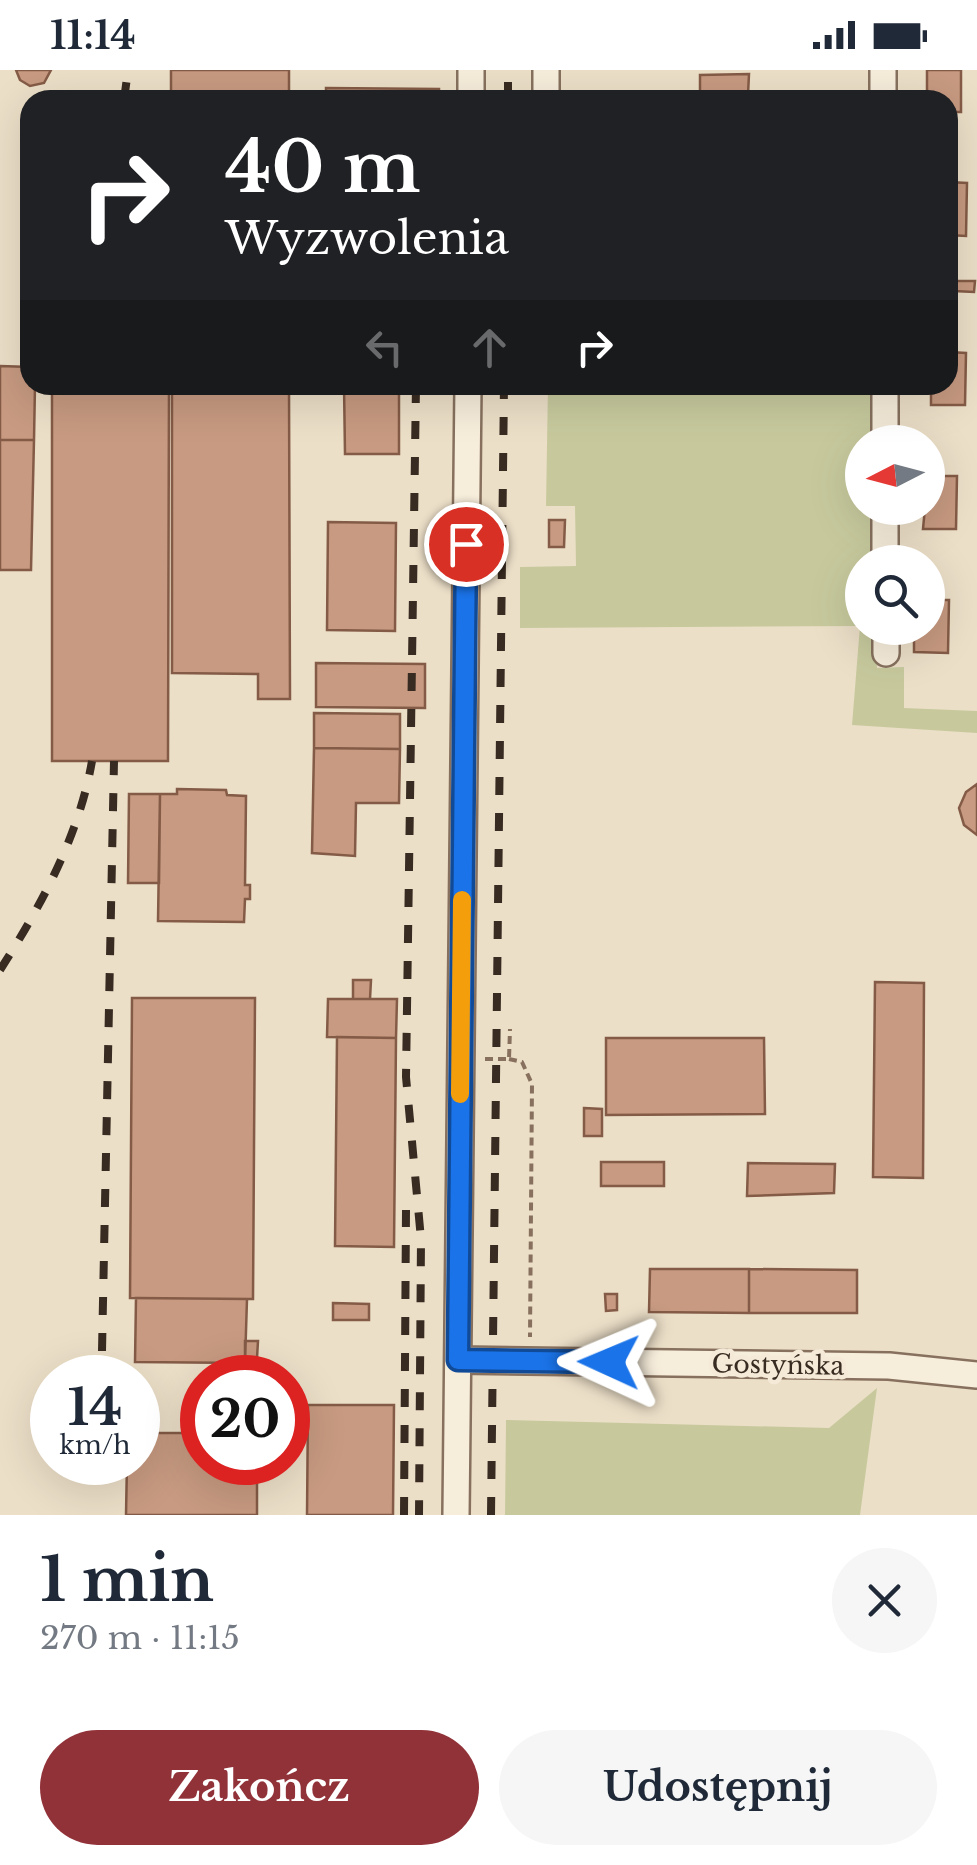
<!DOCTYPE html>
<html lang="pl">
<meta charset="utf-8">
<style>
body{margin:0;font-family:"Libre Baskerville",serif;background:#f6f6f7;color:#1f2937;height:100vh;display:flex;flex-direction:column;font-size:38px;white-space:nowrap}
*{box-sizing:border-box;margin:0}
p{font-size:32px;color:#747a83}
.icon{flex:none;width:55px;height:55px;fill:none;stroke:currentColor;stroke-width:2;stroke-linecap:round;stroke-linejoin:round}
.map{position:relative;height:1445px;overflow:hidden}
.side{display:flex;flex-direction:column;background:#fff;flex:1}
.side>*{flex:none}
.top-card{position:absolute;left:20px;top:20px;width:938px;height:305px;border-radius:30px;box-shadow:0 10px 40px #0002;background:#202124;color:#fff;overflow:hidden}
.needle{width:65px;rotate:264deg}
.buttons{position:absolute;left:845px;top:355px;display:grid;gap:20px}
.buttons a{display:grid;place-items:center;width:100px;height:100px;border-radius:50%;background:#fff;box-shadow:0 10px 40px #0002;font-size:50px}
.speed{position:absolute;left:30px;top:1285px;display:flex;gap:20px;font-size:50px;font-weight:700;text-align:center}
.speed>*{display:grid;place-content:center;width:130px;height:130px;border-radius:50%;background:#fff;box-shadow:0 10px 40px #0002;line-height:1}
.speed small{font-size:25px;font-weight:400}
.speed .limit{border:15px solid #d22;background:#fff;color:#111}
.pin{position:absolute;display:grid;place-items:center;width:85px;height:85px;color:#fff;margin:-42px;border:5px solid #fff;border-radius:50%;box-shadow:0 2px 10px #0007}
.me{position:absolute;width:110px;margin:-55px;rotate:271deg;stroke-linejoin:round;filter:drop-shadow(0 0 8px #0008)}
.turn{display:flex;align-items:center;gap:35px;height:210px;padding:0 40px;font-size:45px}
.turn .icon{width:130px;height:130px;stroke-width:2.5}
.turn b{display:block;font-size:70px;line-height:85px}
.lanes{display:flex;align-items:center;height:95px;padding:0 40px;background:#0003;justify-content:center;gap:50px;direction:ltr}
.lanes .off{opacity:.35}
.round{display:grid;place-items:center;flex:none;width:105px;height:105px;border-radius:52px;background:#f6f6f7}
.headline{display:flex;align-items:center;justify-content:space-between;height:170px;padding:0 40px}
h1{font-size:60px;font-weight:700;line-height:75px}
.button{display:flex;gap:20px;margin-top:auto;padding:20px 40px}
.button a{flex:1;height:115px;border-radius:60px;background:#913239;color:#fff;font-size:40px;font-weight:700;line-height:115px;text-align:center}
.button a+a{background:#f6f6f7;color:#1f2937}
.status{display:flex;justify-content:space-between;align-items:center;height:70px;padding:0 50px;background:#fff;direction:ltr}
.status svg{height:28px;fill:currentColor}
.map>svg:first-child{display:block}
.green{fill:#c7c99d}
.building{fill:#c79a81;stroke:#845b46;stroke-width:2.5}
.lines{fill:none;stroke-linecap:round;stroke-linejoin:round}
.minor-casing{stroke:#87715e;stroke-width:30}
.path{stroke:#87715e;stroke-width:4;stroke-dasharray:8 5;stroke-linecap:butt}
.minor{stroke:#f7eddb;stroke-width:25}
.rail{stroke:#382b21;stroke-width:8;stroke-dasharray:18 18;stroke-linecap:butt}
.route-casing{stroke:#114b97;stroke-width:25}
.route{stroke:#1a73e8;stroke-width:18}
.slow{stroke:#f59e0b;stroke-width:18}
.labels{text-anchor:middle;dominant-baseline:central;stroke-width:9;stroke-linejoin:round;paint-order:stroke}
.street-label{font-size:25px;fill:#382b21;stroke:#f4ead7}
</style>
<div class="status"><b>11:14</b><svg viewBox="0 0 49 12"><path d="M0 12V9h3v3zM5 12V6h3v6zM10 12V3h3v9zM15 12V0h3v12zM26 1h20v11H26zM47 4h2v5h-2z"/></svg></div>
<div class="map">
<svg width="977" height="1445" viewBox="0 0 977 1445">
<rect width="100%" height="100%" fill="#ecdfc8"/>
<!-- green -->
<path class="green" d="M548 315H872L873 372H862V438H874L875 492H862V558H876L877 598 904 597V638L977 641V663L852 655 860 556 520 558V497L576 496 575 436H546Z
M877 1318 860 1445H505L506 1350 829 1358Z"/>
<!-- building -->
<path class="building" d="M16 0H51L44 13 30 16 20 10Z
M171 0H289V30H171Z
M927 0H961V42H948V30H927Z
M749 4 748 25 700 26V5Z
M326 18 439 19V30H326Z
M948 112 967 113 966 166 948 165Z
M955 211H975L974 222 954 221Z
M948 282 966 283 965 335H931V315H948Z
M0 296 30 297V315H35L34 370H0Z
M52 315H169L168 691H52Z
M172 315H289L290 629H258V604L172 603Z
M344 315H399V384H345Z
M0 370H34L31 500H0Z
M928 406H957L956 459H923Z
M549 450H565L564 477H549Z
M328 452 396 453 395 561 327 560Z
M928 530H949L948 583 914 582V558H928Z
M316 593 425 594V638L316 637Z
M314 643 400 644V679L314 678Z
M314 678 400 679 399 733H356L355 786 312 783Z
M977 714V765L964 755 959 738 966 722Z
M177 719 226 720 227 725 246 726 245 815H250V829H245L244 852 158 851 160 724H177Z
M129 724H160L159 813H128Z
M353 910H371L370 929H353Z
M875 912 924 913 923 1108 873 1107Z
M132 928H255L253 1229 130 1228Z
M328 929H397L396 968 327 967Z
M337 967 396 968 394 1177 335 1176Z
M606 968H764L765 1044 606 1045Z
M584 1038 602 1039V1066H584Z
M601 1092H664V1116H601Z
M748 1093 835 1094 834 1123 747 1126Z
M650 1199H749V1243L649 1242Z
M749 1199 857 1200V1243H749Z
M605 1224H617V1240L606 1241Z
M136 1228 247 1229 245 1293 135 1292Z
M333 1233 369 1234V1250H333Z
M245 1271H258L257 1288H245Z
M308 1335H394L393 1445H307Z
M138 1363H202V1392H257V1445H126L127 1392H138Z"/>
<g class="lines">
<defs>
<path id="minor" d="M883 0V30
M471 30V0
M546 30V0
M885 315V372
M885 438V492
M886 558V583
M458 1290 889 1296 977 1305
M456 1445 468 315"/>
</defs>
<!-- minor casing -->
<use href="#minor" class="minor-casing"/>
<!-- path -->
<path class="path" d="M485 989H509L510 959
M509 989 522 992 532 1014 530 1267"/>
<!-- minor -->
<use href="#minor" class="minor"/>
<!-- rail -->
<path class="rail" d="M124 30 128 0
M508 30V0
M416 315 406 1007 421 1169 419 1445
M0 900C41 836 79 766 92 691
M102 1281 114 691
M404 1445 406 1140
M491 1445 504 315"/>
</g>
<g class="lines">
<defs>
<path id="route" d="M466 474 458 1290 609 1292"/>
</defs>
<!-- route casing -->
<use href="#route" class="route-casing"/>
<!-- route -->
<use href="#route" class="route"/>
<!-- slow -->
<path class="slow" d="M460 1024 462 830"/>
</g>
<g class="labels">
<!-- street labels -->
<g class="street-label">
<text transform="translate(778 1295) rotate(1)">Gostyńska</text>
</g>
</g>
</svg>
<div class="buttons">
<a><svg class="needle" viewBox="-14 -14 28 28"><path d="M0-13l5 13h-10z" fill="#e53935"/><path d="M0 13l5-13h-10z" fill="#747a83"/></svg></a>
<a><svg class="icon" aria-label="search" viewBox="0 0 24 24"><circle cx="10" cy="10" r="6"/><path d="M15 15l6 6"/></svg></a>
</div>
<div class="speed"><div>14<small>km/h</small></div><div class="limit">20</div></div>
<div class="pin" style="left:466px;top:474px;background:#d93025"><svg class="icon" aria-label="arrive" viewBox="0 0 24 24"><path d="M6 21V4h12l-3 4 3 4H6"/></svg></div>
<svg class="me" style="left:609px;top:1292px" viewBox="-20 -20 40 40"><path d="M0-17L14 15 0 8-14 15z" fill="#1a73e8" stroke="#fff" stroke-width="4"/></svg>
<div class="top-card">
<div class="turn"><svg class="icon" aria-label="right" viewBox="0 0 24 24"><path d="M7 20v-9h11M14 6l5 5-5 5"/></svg><div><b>40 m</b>Wyzwolenia</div></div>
<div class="lanes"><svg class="icon off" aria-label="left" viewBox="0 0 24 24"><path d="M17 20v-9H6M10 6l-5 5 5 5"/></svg><svg class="icon off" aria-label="ahead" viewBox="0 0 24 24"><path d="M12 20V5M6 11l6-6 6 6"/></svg><svg class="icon" aria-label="right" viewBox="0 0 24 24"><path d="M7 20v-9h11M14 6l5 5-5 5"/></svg></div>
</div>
</div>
<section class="side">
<div class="headline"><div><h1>1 min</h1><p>270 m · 11:15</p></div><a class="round"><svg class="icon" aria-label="close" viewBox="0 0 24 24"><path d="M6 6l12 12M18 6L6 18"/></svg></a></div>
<div class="button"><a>Zakończ</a><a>Udostępnij</a></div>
</section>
